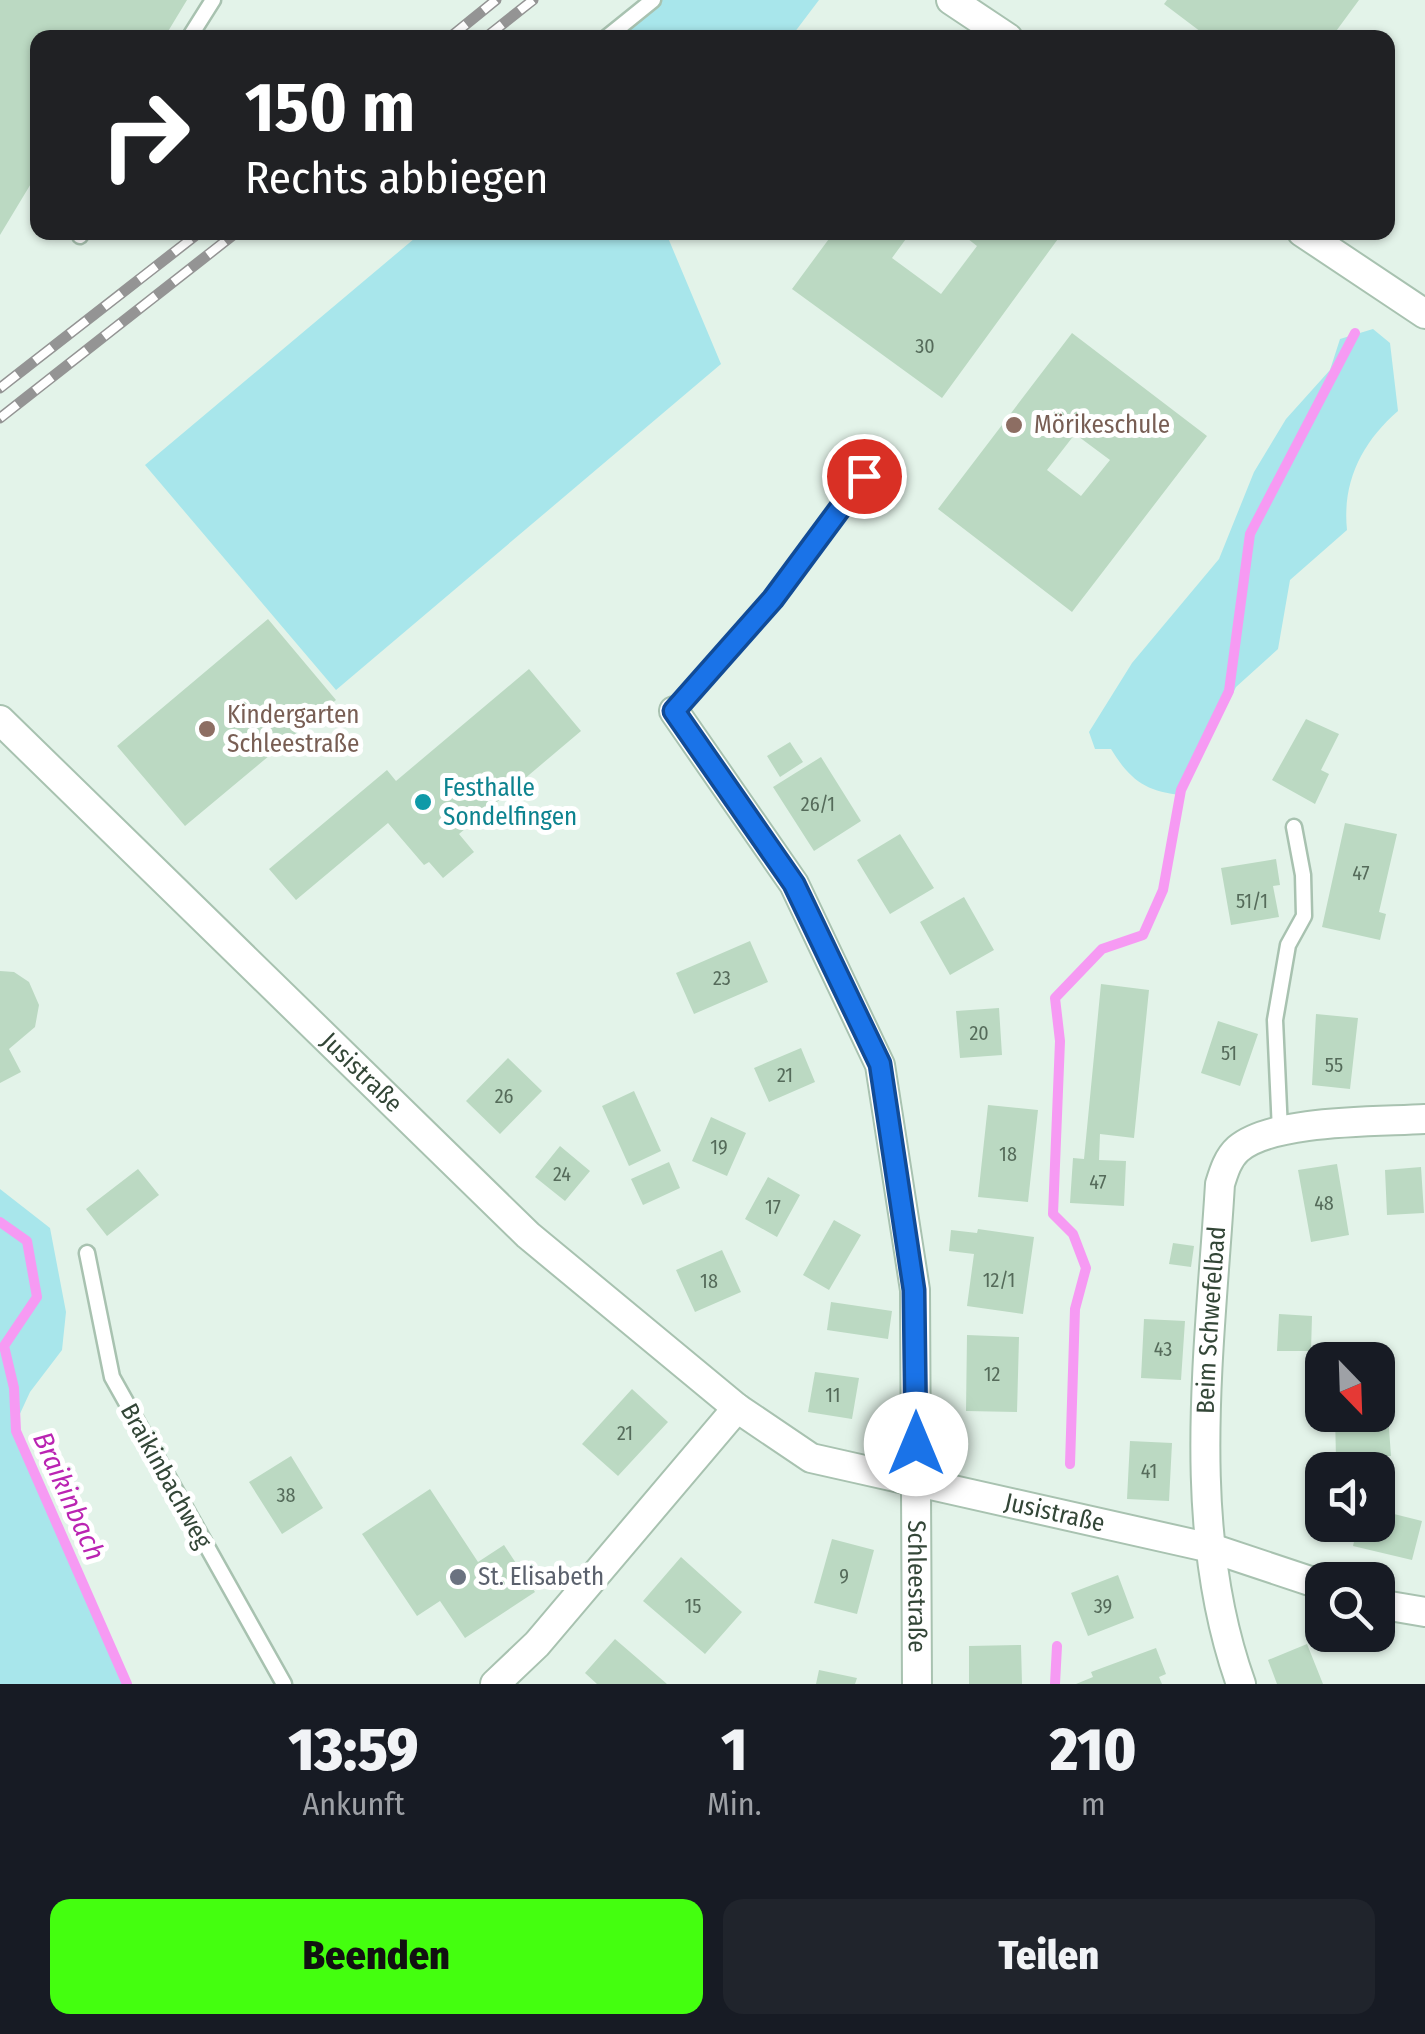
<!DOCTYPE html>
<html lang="de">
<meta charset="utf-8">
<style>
body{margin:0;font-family:"Fira Sans Condensed",sans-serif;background:#20242c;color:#f1f3f6;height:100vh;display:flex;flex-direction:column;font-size:38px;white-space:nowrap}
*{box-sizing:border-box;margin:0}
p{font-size:32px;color:#9ea1a6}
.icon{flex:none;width:55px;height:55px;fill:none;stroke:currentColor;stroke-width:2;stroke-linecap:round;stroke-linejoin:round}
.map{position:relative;height:1684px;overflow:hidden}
.details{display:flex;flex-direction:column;background:#171b24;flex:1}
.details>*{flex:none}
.top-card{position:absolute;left:30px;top:30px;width:1365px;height:210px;border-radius:20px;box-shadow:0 2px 8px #0004;background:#202124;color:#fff;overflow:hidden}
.needle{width:65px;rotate:157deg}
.controls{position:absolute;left:1305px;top:1342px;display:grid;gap:20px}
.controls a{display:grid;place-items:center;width:90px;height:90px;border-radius:20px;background:#171b24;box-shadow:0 2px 8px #0004;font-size:50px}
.pin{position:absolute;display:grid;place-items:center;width:85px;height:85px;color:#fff;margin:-42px;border:5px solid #fff;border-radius:50%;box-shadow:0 2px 10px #0007}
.me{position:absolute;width:110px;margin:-55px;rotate:0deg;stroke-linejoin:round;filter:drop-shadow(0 0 8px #0008)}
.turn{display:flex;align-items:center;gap:35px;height:210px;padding:0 50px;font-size:45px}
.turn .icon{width:130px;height:130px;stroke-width:2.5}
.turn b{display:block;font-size:70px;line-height:85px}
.eta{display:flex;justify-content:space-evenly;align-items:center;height:170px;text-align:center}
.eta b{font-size:60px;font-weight:800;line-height:70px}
.primary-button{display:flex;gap:20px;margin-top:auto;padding:20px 50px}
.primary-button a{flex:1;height:115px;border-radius:20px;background:#44ff0f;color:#111;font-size:40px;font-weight:800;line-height:115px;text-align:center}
.primary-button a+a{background:#20242c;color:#f1f3f6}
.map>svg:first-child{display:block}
.green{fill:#a8e6eb}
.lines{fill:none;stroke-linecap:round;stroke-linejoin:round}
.stream{stroke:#f69af3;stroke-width:10}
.building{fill:#bbd9c2;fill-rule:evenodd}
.service-casing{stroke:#a8c2b0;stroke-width:19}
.minor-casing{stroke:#a8c2b0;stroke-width:32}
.service{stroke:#fff;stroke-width:14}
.minor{stroke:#fff;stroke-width:28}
.rail-casing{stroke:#949494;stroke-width:11}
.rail{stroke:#fff;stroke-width:8;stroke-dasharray:22;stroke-linecap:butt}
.route-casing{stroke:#114b97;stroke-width:25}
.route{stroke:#1a73e8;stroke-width:18}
.education-dot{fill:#8d6e63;stroke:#fff;stroke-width:4}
.culture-dot{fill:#0f9aa8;stroke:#fff;stroke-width:4}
.worship-dot{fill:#6b7280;stroke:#fff;stroke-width:4}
.labels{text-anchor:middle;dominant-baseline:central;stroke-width:10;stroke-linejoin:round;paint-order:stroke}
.number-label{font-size:20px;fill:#556b5a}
.education-label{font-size:25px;fill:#785e54;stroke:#fff;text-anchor:start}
.culture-label{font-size:25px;fill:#0d838f;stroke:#fff;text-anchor:start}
.street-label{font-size:25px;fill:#334637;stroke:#fff}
.worship-label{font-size:25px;fill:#5b616d;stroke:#fff;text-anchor:start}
.water-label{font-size:28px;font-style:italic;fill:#ba24b2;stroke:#fff}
</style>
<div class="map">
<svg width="1425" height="1684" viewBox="0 0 1425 1684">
<rect width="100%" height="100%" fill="#e3f3e9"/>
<!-- green -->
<path class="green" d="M655 0H819L791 37 609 38Z
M421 233H666L721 364 336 690 145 465Z
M1373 329 1390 343 1398 411C1362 442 1342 482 1347 530L1290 580 1278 649 1236 687 1182 795C1146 792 1130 780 1111 749H1095L1089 732 1132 663 1219 559 1254 472 1286 419 1330 370 1340 339Z
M0 1189 50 1228 66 1312 62 1350 30 1392 12 1431 124 1684H0Z"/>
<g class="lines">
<!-- stream -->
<path class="stream" d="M0 1222 27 1241 37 1297 4 1346 14 1388 16 1431 127 1684
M1070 1464 1075 1309 1086 1268 1073 1234 1053 1214 1060 1041 1055 998 1102 949 1143 935 1163 890 1181 790 1229 691 1250 534 1355 333
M1055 1684 1057 1646"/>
</g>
<!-- building -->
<path class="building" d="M0 0H187L164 38H38V172L0 235Z
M1167 0H1359L1331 38H1209L1164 4Z
M834 232H911L892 258 941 294 977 246 959 232H1063L942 398 792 289Z
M1072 333 1207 436 1072 612 938 509ZM1075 434 1110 460 1081 496 1047 470Z
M268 619 336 700 185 826 117 746Z
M529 669 581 731 459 834 474 852 443 878 429 862 424 865 388 823 296 900 269 869 387 770 396 781Z
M1306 719 1339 734 1321 770 1329 774 1315 804 1272 780Z
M790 742 803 762 780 777 767 756Z
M821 757 861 821 814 851 773 787Z
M1345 823 1397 834 1379 912 1386 914 1380 940 1322 927Z
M900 834 934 888 890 914 857 860Z
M1276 859 1280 885 1273 886 1279 917 1231 925 1221 868Z
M964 897 994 950 950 975 920 922Z
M750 941 768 982 694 1014 676 973Z
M0 971 14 972 29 982 39 1005 35 1027 9 1049 21 1072 0 1083Z
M1101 984 1149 990 1134 1138 1100 1134 1099 1160 1126 1161 1124 1206 1070 1203 1073 1158 1084 1159Z
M999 1008 1002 1055 960 1058 956 1011Z
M1316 1014 1358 1018 1350 1089 1312 1085Z
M1218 1021 1258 1034 1240 1086 1201 1073Z
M801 1048 815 1082 769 1102 754 1068Z
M508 1058 542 1091 500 1134 466 1101Z
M634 1091 661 1151 629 1166 602 1106Z
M988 1105 1038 1110 1028 1202 978 1197Z
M711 1117 746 1133 727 1176 692 1161Z
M560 1146 590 1171 565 1201 535 1177Z
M669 1162 680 1188 643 1205 631 1179Z
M1337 1164 1349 1235 1311 1242 1298 1170Z
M1421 1167 1424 1213 1387 1215 1385 1170Z
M138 1169 159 1195 107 1236 86 1209Z
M768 1177 800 1195 777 1237 745 1219Z
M834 1220 861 1235 829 1290 803 1275Z
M978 1229 1034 1237 1023 1314 967 1306 974 1254 949 1251 951 1230 977 1233Z
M1173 1243 1194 1246 1191 1267 1169 1264Z
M722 1250 741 1292 695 1312 676 1270Z
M831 1302 892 1311 888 1339 827 1330Z
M1279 1314 1312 1316 1311 1351H1277Z
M1144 1319 1185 1321 1181 1380 1141 1378Z
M967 1335 1019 1337 1017 1412 966 1411Z
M815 1372 859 1378 852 1419 808 1412Z
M632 1389 668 1422 618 1476 582 1444Z
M1387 1401 1391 1456 1336 1459 1335 1415H1378V1402Z
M1130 1441 1172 1443 1169 1501 1127 1499Z
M291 1456 323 1508 282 1534 249 1482Z
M430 1489 478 1562 504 1545 535 1592 465 1638 440 1601 417 1616 362 1534Z
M1378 1510 1422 1521 1412 1560 1353 1546 1358 1525H1378Z
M832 1539 874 1550 857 1614 814 1603Z
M681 1557 742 1612 705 1654 643 1601Z
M1118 1575 1134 1618 1088 1636 1071 1593Z
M615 1639 667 1684H597L585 1673Z
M1307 1644 1323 1684H1277L1268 1660Z
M1021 1645 1022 1684H969V1646Z
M1156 1648 1166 1674 1159 1677 1162 1684H1076L1093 1677 1091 1672Z
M819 1670 857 1678 855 1684H816Z"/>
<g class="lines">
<defs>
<path id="service" d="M189 38 213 0
M606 38 653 0
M80 236 82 232
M674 711 773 599 864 476
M1280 1131 1275 1020 1288 945 1304 916 1303 875 1294 827
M87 1253 112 1377 284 1684"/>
<g id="minor">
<path d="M951 0 1008 38"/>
<path d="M1302 232 1425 314"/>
<path id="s1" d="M674 711 794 884 880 1065 915 1290 917 1684"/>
<path id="s2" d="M0 720 528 1235 737 1408 811 1458 1211 1548 1322 1585"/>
<path d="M1378 1604 1425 1612"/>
<path d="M495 1684 537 1644 737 1408"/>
<path id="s3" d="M1241 1684C1184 1525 1210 1349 1220 1184 1224 1171 1228 1158 1238 1149 1273 1119 1379 1122 1425 1119"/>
</g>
</defs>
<!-- service casing -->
<use href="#service" class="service-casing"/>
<!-- minor casing -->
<use href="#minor" class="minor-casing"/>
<!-- service -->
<use href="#service" class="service"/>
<!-- minor -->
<use href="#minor" class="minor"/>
<defs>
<path id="rail" d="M449 38 496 0
M485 38 533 0
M0 388 200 232
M0 418 237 232"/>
</defs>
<!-- rail casing -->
<use href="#rail" class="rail-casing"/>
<!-- rail -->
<use href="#rail" class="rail"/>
</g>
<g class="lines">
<defs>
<path id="route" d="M864 476 773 599 674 711 794 884 880 1064 914 1290 916 1444"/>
</defs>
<!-- route casing -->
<use href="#route" class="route-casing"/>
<!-- route -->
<use href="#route" class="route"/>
</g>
<!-- markers -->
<g class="education-dot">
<circle cx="1014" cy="425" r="10"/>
<circle cx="207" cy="729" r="10"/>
</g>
<circle class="culture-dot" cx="423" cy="802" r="10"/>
<circle class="worship-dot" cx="458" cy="1577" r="10"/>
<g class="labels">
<!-- number labels -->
<g class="number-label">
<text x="925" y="346">30</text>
<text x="818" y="804">26/1</text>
<text x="1361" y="873">47</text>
<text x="1252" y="901">51/1</text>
<text x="722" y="978">23</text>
<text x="979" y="1033">20</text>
<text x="1229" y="1053">51</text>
<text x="1334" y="1065">55</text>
<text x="785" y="1075">21</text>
<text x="504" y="1096">26</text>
<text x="719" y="1147">19</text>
<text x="1008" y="1154">18</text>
<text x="562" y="1174">24</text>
<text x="1098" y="1182">47</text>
<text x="1324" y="1203">48</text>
<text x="773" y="1207">17</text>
<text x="999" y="1280">12/1</text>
<text x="709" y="1281">18</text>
<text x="1163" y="1349">43</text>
<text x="992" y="1374">12</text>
<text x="833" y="1395">11</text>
<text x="625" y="1433">21</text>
<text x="1149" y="1471">41</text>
<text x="286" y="1495">38</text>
<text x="844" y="1576">9</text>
<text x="693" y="1606">15</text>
<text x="1103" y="1606">39</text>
</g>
<!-- education labels -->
<g class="education-label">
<text x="1034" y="425">Mörikeschule</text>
<text x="227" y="715">Kindergarten<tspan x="227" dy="29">Schleestraße</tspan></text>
</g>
<!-- culture labels -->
<g class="culture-label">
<text x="443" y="788">Festhalle<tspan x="443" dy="29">Sondelfingen</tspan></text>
</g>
<!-- street labels -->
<g class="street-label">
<text stroke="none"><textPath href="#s2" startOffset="505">Jusistraße</textPath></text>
<text stroke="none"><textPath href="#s3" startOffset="368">Beim Schwefelbad</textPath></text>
<text transform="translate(166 1476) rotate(61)">Braikinbachweg</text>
<text stroke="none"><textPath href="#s2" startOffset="1348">Jusistraße</textPath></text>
<text stroke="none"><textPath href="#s1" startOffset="935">Schleestraße</textPath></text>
</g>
<!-- worship labels -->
<g class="worship-label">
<text x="478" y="1577">St. Elisabeth</text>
</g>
<!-- water labels -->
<g class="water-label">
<text transform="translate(69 1496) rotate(66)">Braikinbach</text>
</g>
</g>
</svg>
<div class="controls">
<a><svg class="needle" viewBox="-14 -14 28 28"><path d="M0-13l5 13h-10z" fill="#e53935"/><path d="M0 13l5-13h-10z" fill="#9ea1a6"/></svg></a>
<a><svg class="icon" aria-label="sound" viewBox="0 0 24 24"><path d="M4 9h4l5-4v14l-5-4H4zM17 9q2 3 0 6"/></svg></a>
<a><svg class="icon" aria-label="search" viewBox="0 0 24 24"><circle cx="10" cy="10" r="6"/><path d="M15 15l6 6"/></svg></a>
</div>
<div class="pin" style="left:864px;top:476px;background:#d93025"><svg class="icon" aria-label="arrive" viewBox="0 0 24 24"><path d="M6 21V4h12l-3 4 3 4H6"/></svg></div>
<svg class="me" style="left:916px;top:1444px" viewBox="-20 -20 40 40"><circle r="19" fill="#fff"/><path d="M0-13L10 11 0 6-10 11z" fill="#1a73e8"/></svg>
<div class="top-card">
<div class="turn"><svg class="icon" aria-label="right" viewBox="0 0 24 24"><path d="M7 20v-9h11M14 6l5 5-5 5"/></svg><div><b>150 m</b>Rechts abbiegen</div></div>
</div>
</div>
<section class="details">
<div class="eta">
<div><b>13:59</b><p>Ankunft</p></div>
<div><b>1</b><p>Min.</p></div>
<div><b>210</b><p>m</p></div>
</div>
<div class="primary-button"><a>Beenden</a><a>Teilen</a></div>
</section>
